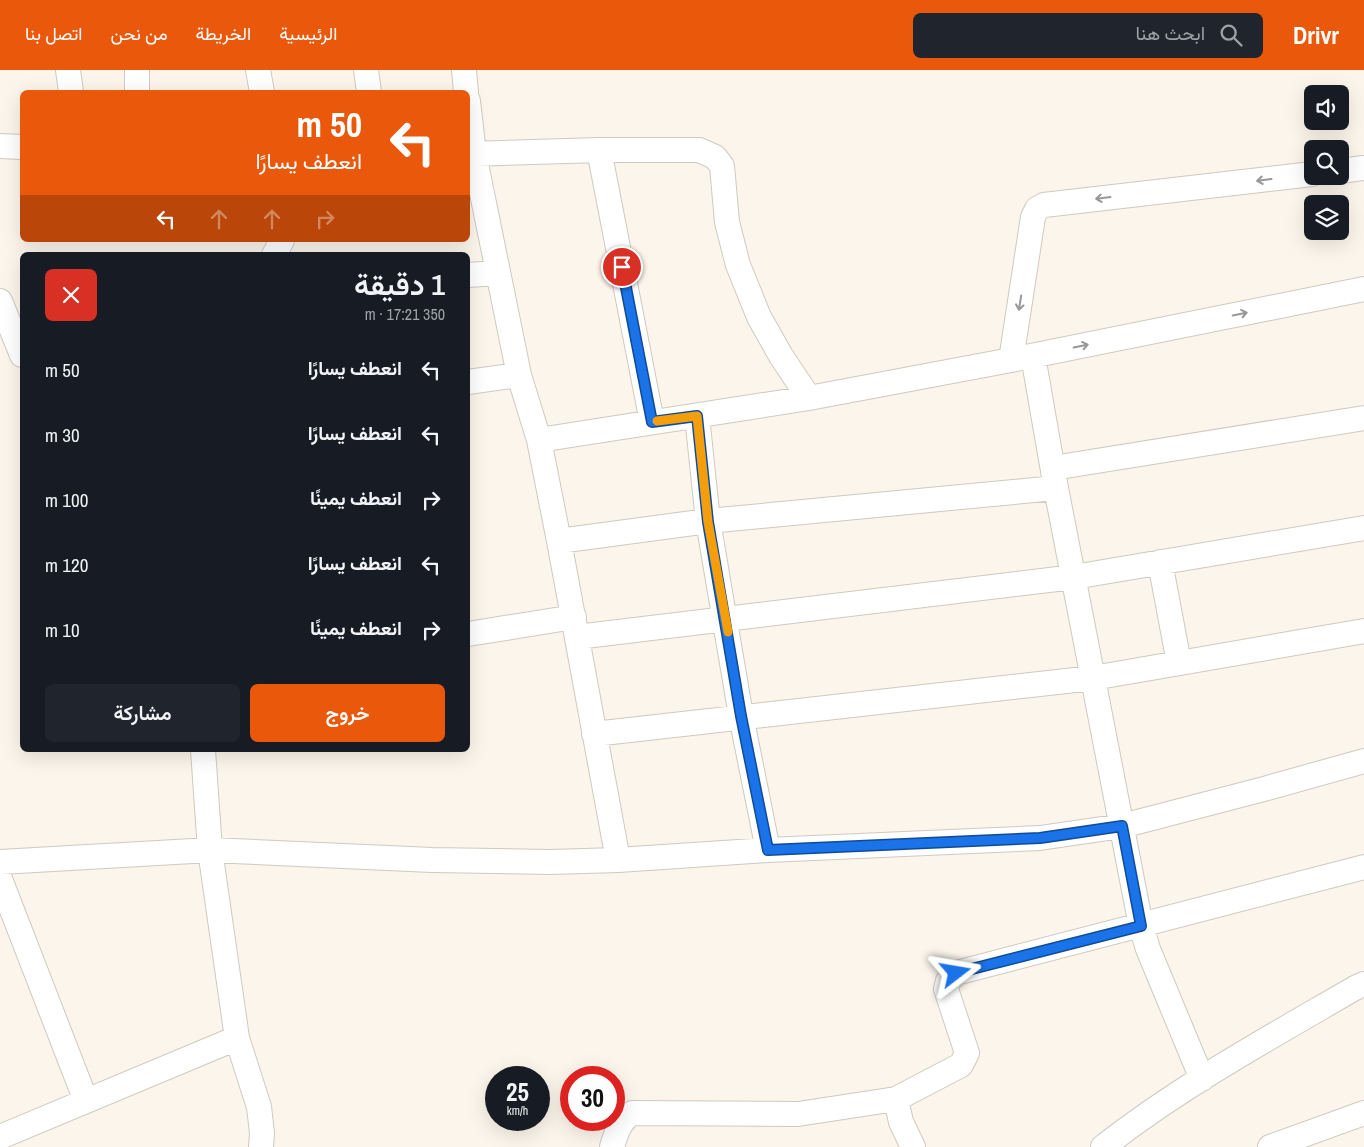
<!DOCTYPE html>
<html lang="ar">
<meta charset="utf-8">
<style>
body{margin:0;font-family:"Archivo Narrow",Vazirmatn,sans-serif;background:#20242c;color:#f1f3f6;direction:rtl;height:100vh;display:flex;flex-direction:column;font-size:19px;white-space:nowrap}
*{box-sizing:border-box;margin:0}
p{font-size:16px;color:#9ea1a6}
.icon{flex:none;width:28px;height:28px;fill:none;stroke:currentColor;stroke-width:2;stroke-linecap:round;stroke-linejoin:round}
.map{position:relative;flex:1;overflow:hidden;direction:ltr}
.panel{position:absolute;left:20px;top:182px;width:450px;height:500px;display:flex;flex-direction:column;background:#171b24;border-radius:8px;box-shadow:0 5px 20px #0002;direction:rtl}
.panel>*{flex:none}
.guide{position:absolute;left:20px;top:20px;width:450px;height:152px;border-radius:8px;box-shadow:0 5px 20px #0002;direction:rtl;background:#ea580c;color:#fff;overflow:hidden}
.controls{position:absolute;left:1304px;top:15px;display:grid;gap:10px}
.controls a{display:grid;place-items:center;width:45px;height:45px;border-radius:8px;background:#171b24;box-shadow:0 5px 20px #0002;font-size:25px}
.speed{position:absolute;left:485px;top:996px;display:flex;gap:10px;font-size:25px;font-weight:700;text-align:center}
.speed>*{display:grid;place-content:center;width:65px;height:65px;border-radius:50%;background:#171b24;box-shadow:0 5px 20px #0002;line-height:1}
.speed small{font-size:12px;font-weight:400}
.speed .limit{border:8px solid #d22;background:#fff;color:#111}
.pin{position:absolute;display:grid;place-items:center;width:42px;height:42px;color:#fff;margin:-21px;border:2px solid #fff;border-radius:50%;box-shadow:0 1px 5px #0007}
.me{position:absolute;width:55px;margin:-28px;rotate:76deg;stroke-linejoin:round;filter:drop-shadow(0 0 4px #0008)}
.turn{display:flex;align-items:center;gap:18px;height:105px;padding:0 25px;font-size:22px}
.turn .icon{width:65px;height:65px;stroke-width:2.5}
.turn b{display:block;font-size:35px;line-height:42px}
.lanes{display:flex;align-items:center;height:48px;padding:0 25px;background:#0003;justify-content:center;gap:25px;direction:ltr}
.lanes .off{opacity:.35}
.round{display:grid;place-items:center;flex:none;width:52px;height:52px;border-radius:8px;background:#20242c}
.headline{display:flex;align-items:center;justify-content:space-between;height:85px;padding:0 25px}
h1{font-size:30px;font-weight:600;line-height:38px}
.primary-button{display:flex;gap:10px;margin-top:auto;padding:10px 25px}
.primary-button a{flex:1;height:58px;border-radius:8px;background:#ea580c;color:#fff;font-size:20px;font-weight:600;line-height:58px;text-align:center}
.primary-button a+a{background:#20242c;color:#f1f3f6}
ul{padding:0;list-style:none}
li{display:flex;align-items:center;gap:15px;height:65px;padding:0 25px}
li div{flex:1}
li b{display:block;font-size:19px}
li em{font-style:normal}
header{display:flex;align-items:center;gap:30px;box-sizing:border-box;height:70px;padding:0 25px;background:#ea580c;color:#fff}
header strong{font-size:24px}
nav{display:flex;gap:28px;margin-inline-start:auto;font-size:18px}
.search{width:350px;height:45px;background:#20242c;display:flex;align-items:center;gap:12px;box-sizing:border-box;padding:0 18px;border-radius:8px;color:#9ea1a6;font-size:19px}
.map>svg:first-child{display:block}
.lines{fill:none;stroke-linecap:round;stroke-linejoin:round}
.minor-casing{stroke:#cfc9c0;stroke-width:26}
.minor{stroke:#fff;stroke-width:24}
.oneway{stroke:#9a9896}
.route-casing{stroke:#114b97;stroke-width:12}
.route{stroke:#1a73e8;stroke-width:9}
.slow{stroke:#f59e0b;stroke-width:9}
</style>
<header>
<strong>Drivr</strong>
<div class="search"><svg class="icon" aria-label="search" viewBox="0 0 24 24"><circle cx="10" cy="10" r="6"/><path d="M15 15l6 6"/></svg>ابحث هنا</div>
<nav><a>الرئيسية</a><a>الخريطة</a><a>من نحن</a><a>اتصل بنا</a></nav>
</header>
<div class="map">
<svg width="1364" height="1077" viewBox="0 0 1364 1077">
<rect width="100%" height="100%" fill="#fbf5eb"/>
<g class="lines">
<defs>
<path id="minor" d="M68 0 71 22
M137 0V22
M258 0 262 22
M366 0 369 22
M464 0 466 22
M468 31 474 84 519 305 539 370 559 471 618 790
M0 76 22 77
M599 80 652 352
M468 84 599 80H699L715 87 722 96 727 152 738 195 759 247 781 286 809 328
M1340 101 1364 98
M274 185 282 170
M468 205 498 203
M0 231 22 285
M1033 286 1056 418 1141 856 1148 879 1202 1009
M1011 290 1033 147 1037 139 1044 135 1312 104
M468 312 519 305
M697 346 708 451 741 646 768 780
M539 370 809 328 1011 290 1364 219
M1053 398 1364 348
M559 471 708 451 1056 418
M1160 492 1179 593
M468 564 574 547
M577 567 1074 507 1364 458
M594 664 1093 608 1364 561
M203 680 210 780 237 968 259 1037 262 1063 261 1077
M0 792 210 780 432 790 550 792 618 790 768 780 1040 768 1122 756 1264 719 1364 691
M0 809 86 1031
M0 1067 237 968
M612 1077C616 1063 619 1052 632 1043L798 1044 896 1029
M913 1077 901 1052 896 1029 961 995 967 983 946 919 948 911 956 903 1364 797
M1103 1077C1181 1016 1269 968 1355 918L1364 914
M1270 1077 1364 1043"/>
</defs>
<!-- minor casing -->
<use href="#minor" class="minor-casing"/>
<!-- minor -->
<use href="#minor" class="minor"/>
</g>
<!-- one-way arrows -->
<defs><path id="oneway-shaft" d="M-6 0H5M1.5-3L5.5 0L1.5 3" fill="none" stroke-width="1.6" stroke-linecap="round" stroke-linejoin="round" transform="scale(1.25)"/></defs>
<g class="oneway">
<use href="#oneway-shaft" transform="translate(1264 110) rotate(173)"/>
<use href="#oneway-shaft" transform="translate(1103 128) rotate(173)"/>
<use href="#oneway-shaft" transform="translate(1020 233) rotate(99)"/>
<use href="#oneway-shaft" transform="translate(1240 244) rotate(-12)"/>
<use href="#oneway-shaft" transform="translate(1081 276) rotate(-12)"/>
</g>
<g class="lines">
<defs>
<path id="route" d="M622 197 652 352 697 346 708 452 741 646 768 780 1040 768 1122 756 1141 856 956 903"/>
</defs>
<!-- route casing -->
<use href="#route" class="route-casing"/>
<!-- route -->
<use href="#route" class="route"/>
<!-- slow -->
<path class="slow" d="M657 351 697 346 708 452 728 562"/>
</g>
</svg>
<div class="controls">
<a><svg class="icon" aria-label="sound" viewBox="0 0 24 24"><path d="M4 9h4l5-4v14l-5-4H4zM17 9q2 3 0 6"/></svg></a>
<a><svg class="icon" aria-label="search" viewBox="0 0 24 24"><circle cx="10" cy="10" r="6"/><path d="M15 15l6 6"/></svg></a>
<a><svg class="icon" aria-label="layers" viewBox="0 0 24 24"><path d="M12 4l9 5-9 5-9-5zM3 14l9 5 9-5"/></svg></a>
</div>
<div class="speed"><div>25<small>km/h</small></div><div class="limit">30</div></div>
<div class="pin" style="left:622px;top:197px;background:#d93025"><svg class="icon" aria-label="arrive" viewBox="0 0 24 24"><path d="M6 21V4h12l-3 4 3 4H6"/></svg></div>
<svg class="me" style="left:956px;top:903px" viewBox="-20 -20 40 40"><path d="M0-17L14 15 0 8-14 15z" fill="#1a73e8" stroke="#fff" stroke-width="4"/></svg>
<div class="guide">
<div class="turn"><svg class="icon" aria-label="left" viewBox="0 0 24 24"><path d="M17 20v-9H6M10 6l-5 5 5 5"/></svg><div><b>50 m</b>انعطف يسارًا</div></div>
<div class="lanes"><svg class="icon" aria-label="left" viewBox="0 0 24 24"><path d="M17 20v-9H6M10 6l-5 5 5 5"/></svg><svg class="icon off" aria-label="ahead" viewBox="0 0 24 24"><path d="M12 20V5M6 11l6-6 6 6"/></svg><svg class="icon off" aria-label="ahead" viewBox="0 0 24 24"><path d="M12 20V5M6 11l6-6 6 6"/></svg><svg class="icon off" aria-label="right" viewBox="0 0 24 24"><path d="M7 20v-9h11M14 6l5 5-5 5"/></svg></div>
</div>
<section class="panel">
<div class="headline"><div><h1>1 دقيقة</h1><p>350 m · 17:21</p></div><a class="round" style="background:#d93025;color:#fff"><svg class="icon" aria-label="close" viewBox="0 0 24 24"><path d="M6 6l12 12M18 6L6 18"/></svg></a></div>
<ul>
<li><svg class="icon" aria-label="left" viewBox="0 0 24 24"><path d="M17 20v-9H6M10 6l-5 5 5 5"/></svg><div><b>انعطف يسارًا</b></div><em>50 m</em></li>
<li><svg class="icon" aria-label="left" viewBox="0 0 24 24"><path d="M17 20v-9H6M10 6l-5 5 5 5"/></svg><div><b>انعطف يسارًا</b></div><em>30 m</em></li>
<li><svg class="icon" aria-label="right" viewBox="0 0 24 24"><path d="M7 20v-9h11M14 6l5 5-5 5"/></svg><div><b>انعطف يمينًا</b></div><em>100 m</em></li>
<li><svg class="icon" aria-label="left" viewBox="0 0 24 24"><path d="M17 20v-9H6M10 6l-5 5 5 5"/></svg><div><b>انعطف يسارًا</b></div><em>120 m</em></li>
<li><svg class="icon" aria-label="right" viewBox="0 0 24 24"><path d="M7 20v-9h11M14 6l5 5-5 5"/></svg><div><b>انعطف يمينًا</b></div><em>10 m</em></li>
</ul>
<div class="primary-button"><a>خروج</a><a>مشاركة</a></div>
</section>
</div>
